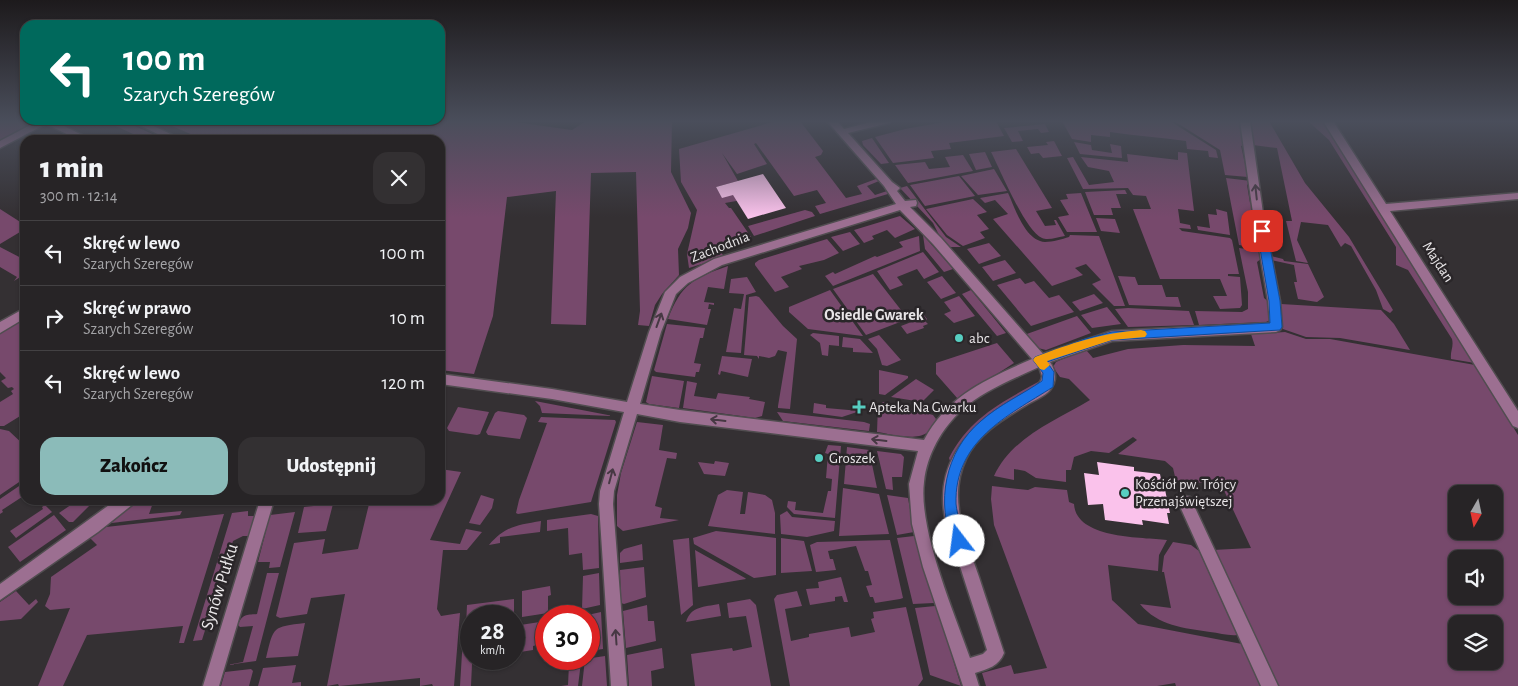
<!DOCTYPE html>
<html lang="pl">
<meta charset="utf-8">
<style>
body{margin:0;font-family:"Alegreya Sans",sans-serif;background:#333032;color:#f1f3f6;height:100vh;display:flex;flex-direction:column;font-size:19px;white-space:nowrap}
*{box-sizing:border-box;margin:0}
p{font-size:16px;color:#a4a4a7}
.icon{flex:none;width:28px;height:28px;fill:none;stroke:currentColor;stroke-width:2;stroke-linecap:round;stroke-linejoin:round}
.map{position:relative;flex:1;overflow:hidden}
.drawer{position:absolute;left:20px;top:135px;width:425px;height:370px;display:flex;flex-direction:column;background:#272426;border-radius:15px;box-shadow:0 1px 4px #0004,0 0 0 1px #434143}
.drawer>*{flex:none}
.hud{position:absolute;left:20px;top:20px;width:425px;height:105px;border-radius:15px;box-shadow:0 1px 4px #0004,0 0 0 1px #434143;background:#00695c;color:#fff;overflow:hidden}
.needle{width:32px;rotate:189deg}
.fabs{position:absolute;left:1448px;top:485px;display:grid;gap:10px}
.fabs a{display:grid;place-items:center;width:55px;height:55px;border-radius:10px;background:#272426;box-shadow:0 1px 4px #0004,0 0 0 1px #434143;font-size:25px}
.speed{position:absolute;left:460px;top:605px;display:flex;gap:10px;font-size:25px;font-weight:700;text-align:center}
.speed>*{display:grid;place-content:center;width:65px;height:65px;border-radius:50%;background:#272426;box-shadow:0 1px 4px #0004,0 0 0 1px #434143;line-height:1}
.speed small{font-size:12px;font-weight:400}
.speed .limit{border:8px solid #d22;background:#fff;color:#111}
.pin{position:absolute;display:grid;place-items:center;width:42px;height:42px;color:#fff;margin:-21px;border-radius:10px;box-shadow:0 2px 8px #0006}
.me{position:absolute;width:55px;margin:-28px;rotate:345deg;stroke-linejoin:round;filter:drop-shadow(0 0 4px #0008)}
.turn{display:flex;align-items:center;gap:18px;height:105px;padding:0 20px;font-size:22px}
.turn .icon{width:65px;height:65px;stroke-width:2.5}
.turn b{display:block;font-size:35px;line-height:42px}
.round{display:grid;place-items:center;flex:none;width:52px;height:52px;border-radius:15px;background:#333032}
.headline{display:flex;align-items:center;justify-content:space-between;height:85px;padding:0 20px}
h1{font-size:30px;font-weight:800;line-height:38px}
.button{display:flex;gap:10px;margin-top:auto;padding:10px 20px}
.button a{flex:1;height:58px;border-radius:15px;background:#8bbbb9;color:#111;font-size:20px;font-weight:800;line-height:58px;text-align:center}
.button a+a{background:#333032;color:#f1f3f6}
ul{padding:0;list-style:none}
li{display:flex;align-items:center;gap:15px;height:65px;padding:0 20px;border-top:1px solid #434143}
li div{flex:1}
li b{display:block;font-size:19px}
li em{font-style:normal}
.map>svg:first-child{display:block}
.green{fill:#77496c;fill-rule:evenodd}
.building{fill:#fac2eb}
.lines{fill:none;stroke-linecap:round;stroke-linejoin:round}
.minor-casing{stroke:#514d50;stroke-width:3}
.minor{fill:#9c6f91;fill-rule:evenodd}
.oneway{stroke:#463843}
.route{fill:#1a73e8;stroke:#114b97}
.slow{fill:#f59e0b}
.poi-dot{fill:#57cec1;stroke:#2a2629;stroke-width:2}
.labels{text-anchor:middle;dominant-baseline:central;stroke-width:5;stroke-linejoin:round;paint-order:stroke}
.street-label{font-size:15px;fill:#e9e6e8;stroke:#2a2629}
.poi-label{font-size:15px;fill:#e9e6e8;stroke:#2a2629;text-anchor:start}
.neighbourhood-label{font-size:16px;font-weight:bold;fill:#e9e6e8;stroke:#2a2629}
.near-street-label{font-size:18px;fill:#e9e6e8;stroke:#2a2629}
</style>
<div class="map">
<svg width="1518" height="686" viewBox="0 0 1518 686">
<rect width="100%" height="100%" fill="#343033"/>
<!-- green -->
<path class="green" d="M0 121H41L0 143Z
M105 121 121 126 128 123 166 140H146Z
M161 121H508L572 130 586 121H672L671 172 691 213 688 228 678 249 679 275 662 294 655 305 649 326 638 325 640 311 636 172 591 173 586 325 551 324 556 191 507 197 493 316 474 374 440 370V140H204Z
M776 121H800L823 151 821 155 815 157 846 198 862 194 857 186 876 179 879 181 867 186 875 195 887 191 888 194 820 214 815 206 826 203 817 190 794 196 756 143 754 144 767 164 737 174 722 153 738 181 716 187 722 197 738 193 742 200 725 203 729 208H731L751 237 719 248 724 257 689 268 687 254 697 210 681 182 679 149Z
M950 121H996L1004 136 949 143 951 149 931 151 934 158 893 163 875 137 905 129Z
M1062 121H1170L1216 150 1218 158 1209 157 1208 151 1187 149 1186 141C1159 137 1135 136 1110 132V137L1091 135V142L1072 139Z
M1174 121H1238L1241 124 1246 144 1241 146 1248 177 1225 175 1220 150Z
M1248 121 1265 122 1269 121 1305 183 1349 237 1393 310 1390 313 1383 309 1376 290 1351 246 1345 243 1341 247 1328 225 1301 222 1297 240 1308 263 1296 261 1286 221H1292L1277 148 1253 145Z
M1308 121H1323L1382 211 1475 363 1451 359C1450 351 1454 347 1452 339L1408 270 1396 265V247L1329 140Z
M1045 124 1049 132 1041 133 1038 129 1018 131 1023 141 1012 142 1004 128Z
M872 138 889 163 881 164 863 145 862 141Z
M1054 141 1062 156 1043 158 1039 153 1031 154 1027 147 1048 145 1046 142Z
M1074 142 1091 145 1092 150 1112 153 1110 144 1121 146 1122 158 1080 154Z
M1016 149 1052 208 1036 211 1045 226 1056 225 1054 220H1056L1065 236C1058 237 1048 241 1042 238 1025 231 1000 169 991 152Z
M985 152 992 167 976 170 969 154Z
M1178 152 1187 153 1194 211 1178 209 1180 223 1190 225 1191 229 1179 228 1182 231 1230 238 1232 240 1239 274H1228V276L1240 277 1242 305 1240 308 1220 309 1213 296H1227L1220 279H1160L1133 209H1151L1146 196 1133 195 1128 188 1083 189 1067 158 1073 157 1089 185 1114 182 1109 171 1088 167 1081 157 1128 162 1127 154 1178 160Z
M963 155 973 171 908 183 895 165 925 162 929 169 950 167 945 157Z
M994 169 1007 191 978 195 961 176Z
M959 176 975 196 925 206 910 185Z
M1226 178 1251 181 1247 185 1250 203 1255 206 1260 248 1239 245Z
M907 186 946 237 961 247H949L941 239 933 223 900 188Z
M1125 190 1127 194H1116L1121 208H1111L1113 215H1094L1085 192Z
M1008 193C1015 208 1025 241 1045 242 1053 242 1062 239 1069 237L1070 235 1099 236 1125 306H1114L1092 284 1101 280 1086 264 1075 268 1083 275 1052 286 993 219 1008 214 995 200 985 203 980 198Z
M1081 193 1097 232H1067L1058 217 1069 215 1060 200 1068 199 1066 194Z
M973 199 987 212 977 215 989 229 980 232 985 238 963 246 947 235 926 209Z
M0 209 25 225V229L0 244Z
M1216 209 1227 212 1230 235 1198 230 1197 226 1210 228 1208 214 1217 215Z
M805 210 812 212 815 216 754 236 748 226Z
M900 216 915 229 895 238 887 230 872 236 874 239 864 243 854 230Z
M1096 218 1115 219 1120 233 1101 231Z
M850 232 860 244 843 251 831 237Z
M923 235 953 269 944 272 925 249Z
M919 236 920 251 833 286 825 276 833 272 835 274 875 256 877 257 903 247 899 242Z
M827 239 839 253 824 260 799 266 802 269 781 277 789 287 775 292 755 265V263L759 260Z
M989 243 1001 256 979 264 967 249Z
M0 247 25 260V274L14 281 17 277 0 267Z
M1239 248 1261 251 1262 258 1257 262 1264 298 1270 303V320L1266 322 1199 325 1195 311 1242 312 1248 309V292Z
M923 252 939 272 924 279 917 269 897 277 903 285 890 290 877 271Z
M1271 256 1283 259 1284 261 1308 264 1324 297 1317 302 1298 299 1294 282H1297L1294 265 1271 260Z
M1005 260 1016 273 993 281 982 267Z
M728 266 724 289 708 287 704 302 714 303V305L709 304 708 309H711L707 325 668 319C681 284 694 278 728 266Z
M873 274 908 319 866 335 833 289Z
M942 276 956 293 941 299 927 282Z
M1118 276 1135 277 1138 285H1162L1166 297H1178L1181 307 1129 305Z
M747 277 756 292 746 295 741 353 726 352 734 308 741 309 744 294 729 293 731 279Z
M1020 278 1025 284 1034 281 1049 298 1059 295 1074 312 1031 326 997 285Z
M830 290 863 336H862L808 329 789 312V307Z
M971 290 1006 333 997 336 962 294Z
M1094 294 1103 303 1080 311 1072 302Z
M756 296 759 297 783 326 797 339 790 409 778 408V406L787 352 778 350 775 356 769 358 759 356V359L757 356 744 355 749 297Z
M959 296 975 316 954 323 944 314 951 311 944 302Z
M1281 304 1381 310 1394 324 1410 350 1340 338 1306 337 1283 329 1279 306Z
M1107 307 1121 324 1092 328 1081 315Z
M1128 308 1189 311 1194 325 1128 327 1115 309Z
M920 310 927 319 925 321 928 324 923 326 924 328 907 334 901 326 914 321 909 314Z
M1077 316 1091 333 1046 350 1034 347 1024 335Z
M21 320 25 323 20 327 25 328V413L4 426H0V402L13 394 11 391 14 389 12 387 8 388 1 381 6 378 0 372V333Z
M667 324 705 328 703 338H700L694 363 701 364 699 372H696L695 377 656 372 654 370Z
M1285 332 1306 339H1330L1475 365 1518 435V686H1277L1213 550 1251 548 1221 484 1176 481 1173 468 1165 461 1118 454 1137 440 1133 437 1109 453 1091 451 1074 457 1071 470H1066V482L1036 478 1025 471 1014 469V480L994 476C1012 437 1055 421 1090 400L1069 379 1060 377 1053 367 1056 362 1083 350 1087 351 1093 358 1128 349 1183 345 1255 346 1251 334ZM1456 494H1494V531H1456ZM1456 559H1494V596H1456ZM1456 624H1494V661H1456Z
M813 333 839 336V346L829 345 828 356 822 355 820 343 810 335Z
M879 335 901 360 887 366 882 365 877 349 868 339Z
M843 337 860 339 873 353 853 352V348L842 347Z
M997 343 1014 363 958 399 936 374V363Z
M722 356 752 359 748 377 721 371 720 375 718 374Z
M879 370 908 376V378L885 395 879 394Z
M652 376 684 381 679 408 649 404 646 402Z
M1045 378 1046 380C1004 404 974 416 950 461L949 458C971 415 1005 401 1045 378Z
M916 379 934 390 922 402 891 397Z
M687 381 697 383 694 396 716 399 718 393 750 397 749 399 765 402 762 416 755 418 683 408Z
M535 401 613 416 542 413 540 406Z
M883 402 933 415 936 419C930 446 897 435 877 432L878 405Z
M814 403 826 405V408L860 411 842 417 813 413Z
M458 407 489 412 480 434 477 435 449 431 447 428Z
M498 411 524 415 527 418 520 439 488 435 486 432 495 413Z
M777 412 864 422 870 424 869 431 783 421Z
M541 417 615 420 616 422 591 502 518 514 516 513 519 500 547 423 538 422Z
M637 422 663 425 659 450 677 453 676 459 667 458 655 506 662 508 660 518 679 520 623 531 617 526V495L621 473Z
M0 429 9 431 25 446V478L0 495Z
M828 445 841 446 835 518 794 514 787 507 788 501 796 502 795 510 823 513 828 491H831L832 479 826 478 828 454 825 453Z
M847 447 869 450 877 488 844 484Z
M877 451 901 454 904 457 902 477H892L893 490 886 489Z
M715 461 729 463 725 476 704 474 698 462 714 464Z
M440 469 461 472 430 540 460 544 466 529 482 532 467 550H443L437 609 441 616 460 613 454 686H433L432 684 420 686V678L339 686 338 684 327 686 345 594 311 598 307 614 280 618 276 616 294 543 325 539 322 554 358 549 370 500H440Z
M25 482V495L2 510 3 512 0 514V499Z
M992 486 1028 490 1035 487 1067 490 1069 502 1074 504C1076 539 1141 537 1167 540L1159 555 1158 571 1108 565 1112 600 1138 624 1242 644 1263 686H1176L1175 683 1157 686H986L982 673 1011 665 1014 674 1047 668 994 525 991 499Z
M843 488 879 494 889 534 839 536Z
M727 490 743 492 740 514H745L748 492 765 495 772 500 775 513V534L708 526 718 495Z
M481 495 494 499 492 508 480 525 469 523Z
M887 495 908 498 914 532 897 535Z
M78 500H95L73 522H69L59 513Z
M135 500H154L149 514 182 511 180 515 111 523 127 509Z
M333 504 326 531 298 533 304 507Z
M45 505 52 512 16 538 10 531 43 509 42 507Z
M248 511V516H254L249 536H243L233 541 202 640 193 641 232 513Z
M787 511 792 517 835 521 834 531 807 537 781 534 780 515Z
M295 512 280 567 269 568 270 562H258L270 515Z
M224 514 184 643H179L183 626 87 635 63 686H38L70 608 50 610 45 606 50 594 51 577 97 545 89 537 106 527Z
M591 514 598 516 599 568 583 570 582 553 569 555 568 528 547 531V520Z
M54 515 66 530 20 562 8 547Z
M541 521 540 532 500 537V543L489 545C505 526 518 525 541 521Z
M716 531 776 538V575L754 578 694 544 693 538Z
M914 536 935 602 934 603 913 604 897 538Z
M689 538 693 605 681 615 673 540Z
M781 538 804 541 812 571 781 573Z
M890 540 903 598 900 599 875 603 873 597H870L866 586 872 585 868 571H865L856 546 828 551 830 559H833L836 570 816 572 810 545 817 542Z
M1173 542 1191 545 1199 551 1237 635C1229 636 1219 633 1210 632 1184 628 1158 626 1140 604L1171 608 1164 572H1162L1164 556Z
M642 544 643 560 620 563V553L624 549Z
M695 550 745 578 746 579 698 587Z
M644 567 646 597 624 604 621 603 620 570Z
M267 573H279L256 661 227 665 243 662 253 626 240 627 238 625C242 614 247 615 257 614Z
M599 573 600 605 582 609 583 576Z
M841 577 848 602H844L842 596 835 597V601L810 605 806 589 819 588 818 582Z
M550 586 551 595 548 596V613L522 617V591Z
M16 591 29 605 36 599 38 602 21 619 0 621V602Z
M797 591 802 606 785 609 791 641 809 637V634L849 627 851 637 875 632 871 619 874 618 873 612 906 607 923 679 918 686H790L774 599 777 595Z
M514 599V618V616H471V626L466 627 467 605Z
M750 599 756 605 771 686H695L691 654 732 648 733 651 752 647 746 616 729 618 727 603Z
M719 604 721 616 686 622C691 606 704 607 719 604Z
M647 605 648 621H654L656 641 626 648 623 611Z
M935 606 937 607 961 686 930 675 915 608Z
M601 612 603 649 589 651V616H583Z
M546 621 545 656H542L541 644 533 646V650L514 653V626Z
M305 623 298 656 266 658C274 626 272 627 305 623Z
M471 632V659H496L472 664 471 686H460L463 637Z
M662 648 664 668 651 671 652 686H629L627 655Z
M605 656 607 686H582L585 659Z
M581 662 578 686H561L568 685 569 664Z
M296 665 292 683 301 682V686H258L263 668Z
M251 669 253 671 249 686H221L225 672Z"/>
<!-- building -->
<path class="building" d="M763 174 786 208 748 219 733 195 722 198 716 187Z
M1097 462 1134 467V471L1160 474 1162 484 1164 485 1170 513H1167L1169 524 1142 520 1143 525 1105 520 1103 504 1088 505 1084 473 1099 475Z"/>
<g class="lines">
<defs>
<path id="minor" d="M38 121H54L92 140H79L46 124 0 148V141Z
M131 121H143L183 140H170Z
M827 121H837L844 129 875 121H891L889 123 848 133 892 182 900 188 897 191 905 201 916 200 917 203 916 206 910 207 941 238 1043 354 1112 331 1270 323 1268 301 1253 213 1240 121H1250L1263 213 1280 301 1282 327 1280 330 1276 332 1112 341 1050 362C1056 371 1057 381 1050 390 1045 396 1035 400 1028 404 1005 418 977 434 966 459 947 498 966 539 979 577 987 602 996 628 1004 653 999 666 988 669 975 673L979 686H963L923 567 912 524 909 484 918 451 680 422 637 414 614 491 613 504 627 686H611L599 504 600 491 624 412 552 399 440 384V374L552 389 627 402 649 332 665 292 680 277 714 259 896 204 884 186ZM900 210 933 244 1032 359C987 379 948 395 924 440L680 410 640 404 661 332 676 294 688 283 722 265ZM1039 367 1042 376C1041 389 1018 397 1008 403 964 431 933 467 946 523 949 536 955 550 959 563 968 592 978 621 987 650L983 654 970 658C954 612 918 529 924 482 927 454 942 428 962 410 981 392 1015 378 1039 367Z
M1323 121H1333L1386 204 1518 193V199L1390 211 1518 411V428L1513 426Z
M25 308V318L0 333V322Z
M1185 496 1190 497 1278 686H1261L1178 502 1180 497Z
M116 500H134L132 505 98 532 0 600V584Z
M260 500H274L219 686H203Z"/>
</defs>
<!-- minor casing -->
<use href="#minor" class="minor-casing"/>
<!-- minor -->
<use href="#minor" class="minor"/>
</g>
<!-- one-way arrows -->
<defs><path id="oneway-shaft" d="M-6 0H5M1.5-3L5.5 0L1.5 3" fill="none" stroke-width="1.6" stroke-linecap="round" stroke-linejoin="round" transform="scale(1.25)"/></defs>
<g class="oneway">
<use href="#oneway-shaft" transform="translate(1256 192) rotate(-96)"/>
<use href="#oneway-shaft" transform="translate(659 320) rotate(-70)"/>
<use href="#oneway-shaft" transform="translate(718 420) rotate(-173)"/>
<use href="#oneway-shaft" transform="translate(879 440) rotate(-173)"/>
<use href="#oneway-shaft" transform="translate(611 476) rotate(-75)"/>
<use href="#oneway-shaft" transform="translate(616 637) rotate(-94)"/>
</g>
<!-- sky -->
<linearGradient id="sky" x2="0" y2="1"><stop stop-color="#1d1a1c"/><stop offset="0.56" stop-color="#4a4e5b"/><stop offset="1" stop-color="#4a4e5b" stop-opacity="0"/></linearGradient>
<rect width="1518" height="217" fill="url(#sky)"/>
<!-- route -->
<path class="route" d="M1262 228 1267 231 1280 301 1282 327 1280 330 1112 340 1047 362 1054 372 1053 387C1007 416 954 441 956 504 957 516 963 530 966 541L964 546 959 547 954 546C935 503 945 451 981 421 999 405 1023 394 1042 381L1043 373 1033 360 1035 357 1085 339 1112 332 1270 323 1269 301 1257 231Z"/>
<!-- slow -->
<path class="slow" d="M1141 330 1145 331 1147 334 1145 337 1112 340 1047 361 1050 365 1044 370 1040 369 1033 360 1035 357C1072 343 1101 333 1141 330Z"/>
<!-- markers -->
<g class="poi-dot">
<circle cx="959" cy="338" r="5"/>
<path d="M856.5 399.5h5v5h5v5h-5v5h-5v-5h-5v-5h5z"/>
<circle cx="819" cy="458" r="5"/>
<circle cx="1125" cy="493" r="5"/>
</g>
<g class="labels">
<!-- street labels -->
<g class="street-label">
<text transform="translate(720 247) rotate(-21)">Zachodnia</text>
<text transform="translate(1438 262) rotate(57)">Majdan</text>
</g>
<!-- poi labels -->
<g class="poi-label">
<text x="969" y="338">abc</text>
<text x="869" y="407">Apteka Na Gwarku</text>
<text x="829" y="458">Groszek</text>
<text x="1135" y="484">Kościół pw. Trójcy<tspan x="1135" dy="17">Przenajświętszej</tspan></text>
</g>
<!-- neighbourhood labels -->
<g class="neighbourhood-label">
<text x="874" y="315">Osiedle Gwarek</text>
</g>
<!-- near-street labels -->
<g class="near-street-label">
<text transform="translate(220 587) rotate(-73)">Synów Pułku</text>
</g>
</g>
</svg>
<div class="fabs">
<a><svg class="needle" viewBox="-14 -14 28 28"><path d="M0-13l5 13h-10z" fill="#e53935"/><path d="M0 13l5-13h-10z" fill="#a4a4a7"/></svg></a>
<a><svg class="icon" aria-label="sound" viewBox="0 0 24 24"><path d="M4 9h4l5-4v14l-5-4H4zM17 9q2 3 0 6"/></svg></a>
<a><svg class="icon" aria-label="layers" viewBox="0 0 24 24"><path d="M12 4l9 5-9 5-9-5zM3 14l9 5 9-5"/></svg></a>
</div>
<div class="speed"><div>28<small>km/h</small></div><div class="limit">30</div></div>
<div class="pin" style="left:1262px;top:231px;background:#d93025"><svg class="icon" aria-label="arrive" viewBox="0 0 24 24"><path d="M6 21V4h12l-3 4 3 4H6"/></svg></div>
<svg class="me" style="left:959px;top:541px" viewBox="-20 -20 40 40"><circle r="19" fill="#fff"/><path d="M0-13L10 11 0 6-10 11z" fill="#1a73e8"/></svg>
<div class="hud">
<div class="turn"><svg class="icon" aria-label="left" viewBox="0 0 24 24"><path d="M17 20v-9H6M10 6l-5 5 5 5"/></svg><div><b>100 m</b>Szarych Szeregów</div></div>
</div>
<section class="drawer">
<div class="headline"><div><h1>1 min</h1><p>300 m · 12:14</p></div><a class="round"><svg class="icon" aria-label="close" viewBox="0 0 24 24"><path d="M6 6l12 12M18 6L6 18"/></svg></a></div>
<ul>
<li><svg class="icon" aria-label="left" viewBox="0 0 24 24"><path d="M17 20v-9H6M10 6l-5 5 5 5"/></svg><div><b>Skręć w lewo</b><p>Szarych Szeregów</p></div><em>100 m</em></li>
<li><svg class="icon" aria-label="right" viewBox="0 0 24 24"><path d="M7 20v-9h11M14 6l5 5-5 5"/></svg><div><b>Skręć w prawo</b><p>Szarych Szeregów</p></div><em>10 m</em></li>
<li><svg class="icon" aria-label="left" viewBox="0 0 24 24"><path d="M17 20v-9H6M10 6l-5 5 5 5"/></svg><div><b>Skręć w lewo</b><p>Szarych Szeregów</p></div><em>120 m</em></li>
</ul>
<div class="button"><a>Zakończ</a><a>Udostępnij</a></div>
</section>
</div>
